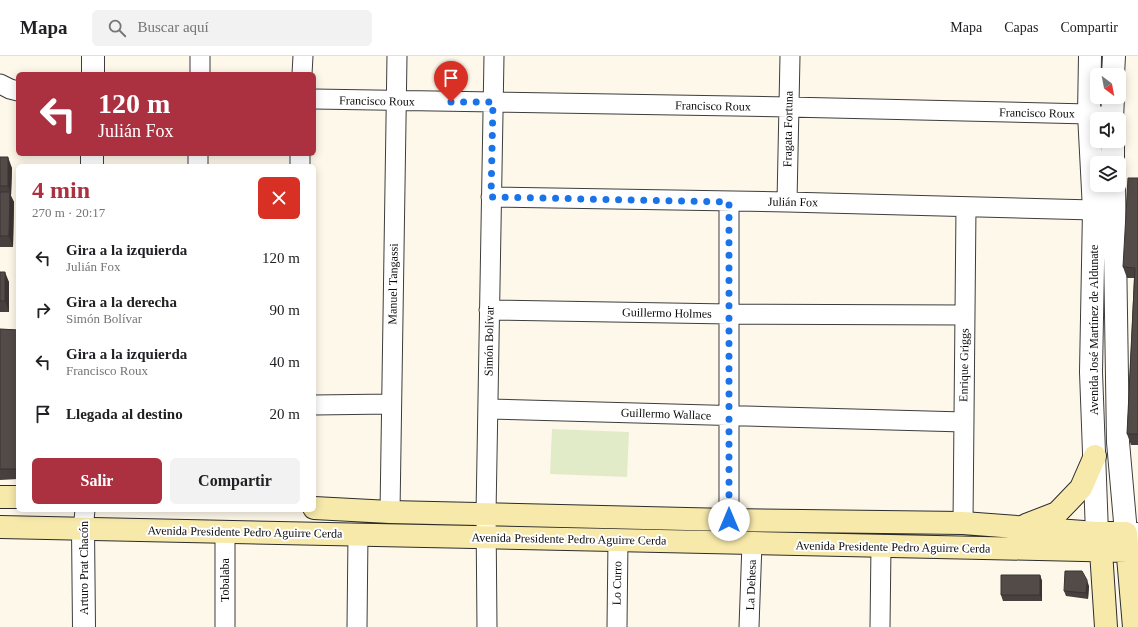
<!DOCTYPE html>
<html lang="es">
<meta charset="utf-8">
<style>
body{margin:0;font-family:"Times New Roman",serif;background:#f2f2f2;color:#202124;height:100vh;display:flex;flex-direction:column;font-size:15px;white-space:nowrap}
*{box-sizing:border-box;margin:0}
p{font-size:13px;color:#757577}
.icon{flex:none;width:22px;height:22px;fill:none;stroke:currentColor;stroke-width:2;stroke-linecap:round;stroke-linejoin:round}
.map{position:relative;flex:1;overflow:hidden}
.details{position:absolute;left:16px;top:108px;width:300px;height:348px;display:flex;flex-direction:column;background:#fff;border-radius:6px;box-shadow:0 2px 10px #0003}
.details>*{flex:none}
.top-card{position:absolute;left:16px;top:16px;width:300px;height:84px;border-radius:6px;box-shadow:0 2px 10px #0003;background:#ac3140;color:#fff;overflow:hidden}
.needle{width:26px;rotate:148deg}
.tools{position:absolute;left:1090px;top:12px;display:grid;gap:8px}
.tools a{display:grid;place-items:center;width:36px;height:36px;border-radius:6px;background:#fff;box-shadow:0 2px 10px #0003;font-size:20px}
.pin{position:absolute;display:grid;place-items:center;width:34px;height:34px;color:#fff;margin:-41px -17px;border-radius:50% 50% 50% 0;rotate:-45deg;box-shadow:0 0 4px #0007}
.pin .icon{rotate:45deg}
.me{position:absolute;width:44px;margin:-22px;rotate:0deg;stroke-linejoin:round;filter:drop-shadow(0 0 3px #0008)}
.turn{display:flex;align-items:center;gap:14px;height:84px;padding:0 16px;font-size:18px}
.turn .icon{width:52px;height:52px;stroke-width:2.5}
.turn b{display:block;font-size:28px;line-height:34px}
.round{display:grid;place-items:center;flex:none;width:42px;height:42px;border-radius:6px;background:#f2f2f2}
.head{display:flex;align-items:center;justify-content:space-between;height:68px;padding:0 16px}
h1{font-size:24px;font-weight:700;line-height:30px;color:#ac3140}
.cta{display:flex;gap:8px;margin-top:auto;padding:8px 16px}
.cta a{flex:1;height:46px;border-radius:6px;background:#ac3140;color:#fff;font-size:16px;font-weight:700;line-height:46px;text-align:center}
.cta a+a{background:#f2f2f2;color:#202124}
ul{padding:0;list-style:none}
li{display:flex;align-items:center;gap:12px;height:52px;padding:0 16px}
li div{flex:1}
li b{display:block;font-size:15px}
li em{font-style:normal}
header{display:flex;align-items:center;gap:24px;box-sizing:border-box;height:56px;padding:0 20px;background:#fff;border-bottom:1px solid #e0e0e0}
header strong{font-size:19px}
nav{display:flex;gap:22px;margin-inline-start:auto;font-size:14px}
.search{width:280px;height:36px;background:#f2f2f2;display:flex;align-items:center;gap:10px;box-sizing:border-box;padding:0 14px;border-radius:6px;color:#757577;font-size:15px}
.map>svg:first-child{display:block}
.pitch{fill:#e2ebc8}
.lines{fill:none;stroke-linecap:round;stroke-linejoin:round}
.minor-casing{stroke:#3d3d3d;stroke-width:21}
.tertiary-casing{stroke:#3d3d3d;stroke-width:24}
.secondary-casing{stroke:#2c2c2c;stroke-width:24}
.minor{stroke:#fff;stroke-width:19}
.tertiary{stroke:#fff;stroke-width:22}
.secondary{stroke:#f7e9aa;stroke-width:22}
.wall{fill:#47403e}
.shaded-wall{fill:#393432}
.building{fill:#524b48;stroke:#393432}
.route{stroke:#1a73e8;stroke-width:7;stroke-dasharray:0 12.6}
.labels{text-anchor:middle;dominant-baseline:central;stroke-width:4;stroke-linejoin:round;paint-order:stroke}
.street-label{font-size:12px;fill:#0a0a0a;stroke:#fff}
</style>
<header>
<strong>Mapa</strong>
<div class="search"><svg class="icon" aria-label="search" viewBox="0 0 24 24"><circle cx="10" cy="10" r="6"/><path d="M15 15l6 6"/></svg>Buscar aquí</div>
<nav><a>Mapa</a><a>Capas</a><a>Compartir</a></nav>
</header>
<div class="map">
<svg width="1138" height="571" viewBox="0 0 1138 571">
<rect width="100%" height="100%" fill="#fdf8e9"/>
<!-- pitch -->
<path class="pitch" d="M552 373 629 376 627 421 550 418Z"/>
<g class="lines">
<defs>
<path id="minor" d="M200 18V0
M302 18 303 0
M0 28 10 33 18 35
M314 43 788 51 1089 58 1112 62
M198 110V98
M300 110V98
M491 141 787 146 1094 154
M787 146 790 0
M489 254 729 258 965 259
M314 349 391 348
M488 353 964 366
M390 456 397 0
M729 464V146
M963 467 966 151
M83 473 85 454
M225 571V476
M357 571 358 478
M487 571 486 458 494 0
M617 571 618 484
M749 571 752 487
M880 571 881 490"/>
<path id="tertiary" d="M1090 0 1089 58 1094 154 1091 316 1097 477
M93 18V0
M1113 19 1114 0
M1112 63 1113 41
M1113 85V107
M92 110V98
M1114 129 1118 386 1126 477 1138 478
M83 473 84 571"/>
<path id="secondary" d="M0 441H18
M314 452 390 456 729 464 963 467 1097 477H1126L1134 571
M1026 469 1057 457 1081 432 1095 400
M0 471 1128 495
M1098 481 1101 495 1106 571"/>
</defs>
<!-- minor casing -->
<use href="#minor" class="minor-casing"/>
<!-- tertiary casing -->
<use href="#tertiary" class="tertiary-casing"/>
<!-- secondary casing -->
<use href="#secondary" class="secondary-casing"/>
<!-- minor -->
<use href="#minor" class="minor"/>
<!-- tertiary -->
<use href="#tertiary" class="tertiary"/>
<!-- secondary -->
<use href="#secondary" class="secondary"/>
</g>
<!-- wall -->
<path class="wall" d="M0 101 12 112 11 140 14 146 13 191H0Z
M1138 122V389H1131L1127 378 1134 222H1127L1123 211Z
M0 216 9 226V256H0Z
M0 273 18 274V423L0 424Z
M1040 519 1042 525V545H1003L1001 539Z
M1089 530 1088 543 1066 540 1064 535Z"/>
<!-- shaded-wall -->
<path class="shaded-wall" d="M8 101 12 112 11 140 14 146 13 191 9 180 10 136 8 130Z
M5 216 9 226V256L5 245Z
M1040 519 1042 525V545L1040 539Z
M1087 524 1089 530 1088 543 1086 537Z"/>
<!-- building -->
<path class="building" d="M0 101H8V130H0Z
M1128 122H1138V378H1127L1135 212 1123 211Z
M0 136H10L9 180H0Z
M0 216H5V245H0Z
M0 273 18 274V413H0Z
M1065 515H1082L1087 524 1086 537 1064 535Z
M1001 519H1040V539H1001Z"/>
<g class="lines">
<!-- route -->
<path class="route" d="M451 46H493L491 141 729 146V464"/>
</g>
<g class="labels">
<!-- street labels -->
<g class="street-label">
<text transform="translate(377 45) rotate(1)">Francisco Roux</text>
<text transform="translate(713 50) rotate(1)">Francisco Roux</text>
<text transform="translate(1037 57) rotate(1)">Francisco Roux</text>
<text transform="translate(788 73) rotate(-89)">Fragata Fortuna</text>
<text transform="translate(793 146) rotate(1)">Julián Fox</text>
<text transform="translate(393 228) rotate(-89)">Manuel Tangassi</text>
<text transform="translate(667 257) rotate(1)">Guillermo Holmes</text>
<text transform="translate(1094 274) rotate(-90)">Avenida José Martínez de Aldunate</text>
<text transform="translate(489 285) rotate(-89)">Simón Bolívar</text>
<text transform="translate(964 309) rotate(-89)">Enrique Griggs</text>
<text transform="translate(666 358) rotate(2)">Guillermo Wallace</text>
<text transform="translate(245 476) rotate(1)">Avenida Presidente Pedro Aguirre Cerda</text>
<text transform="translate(569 483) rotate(1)">Avenida Presidente Pedro Aguirre Cerda</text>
<text transform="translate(893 491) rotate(1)">Avenida Presidente Pedro Aguirre Cerda</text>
<text transform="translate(84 512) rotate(-90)">Arturo Prat Chacón</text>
<text transform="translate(225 524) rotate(-90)">Tobalaba</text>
<text transform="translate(617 527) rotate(-89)">Lo Curro</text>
<text transform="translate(751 529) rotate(-88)">La Dehesa</text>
</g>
</g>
</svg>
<div class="tools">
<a><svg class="needle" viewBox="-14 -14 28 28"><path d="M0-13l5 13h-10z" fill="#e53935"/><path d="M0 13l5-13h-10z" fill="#757577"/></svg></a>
<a><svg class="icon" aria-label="sound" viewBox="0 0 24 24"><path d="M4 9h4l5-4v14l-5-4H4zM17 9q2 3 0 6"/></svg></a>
<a><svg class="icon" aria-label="layers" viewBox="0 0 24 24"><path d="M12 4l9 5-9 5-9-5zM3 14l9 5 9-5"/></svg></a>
</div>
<div class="pin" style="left:451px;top:46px;background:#d93025"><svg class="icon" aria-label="arrive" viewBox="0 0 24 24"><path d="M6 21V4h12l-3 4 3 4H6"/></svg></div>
<svg class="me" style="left:729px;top:464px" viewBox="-20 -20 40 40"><circle r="19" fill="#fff"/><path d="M0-13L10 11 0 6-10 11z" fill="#1a73e8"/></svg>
<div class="top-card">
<div class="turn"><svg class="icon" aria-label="left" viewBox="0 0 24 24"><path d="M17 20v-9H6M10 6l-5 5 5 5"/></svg><div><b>120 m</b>Julián Fox</div></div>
</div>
<section class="details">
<div class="head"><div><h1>4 min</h1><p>270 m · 20:17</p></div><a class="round" style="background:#d93025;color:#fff"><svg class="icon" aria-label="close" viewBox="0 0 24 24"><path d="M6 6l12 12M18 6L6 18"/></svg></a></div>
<ul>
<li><svg class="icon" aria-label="left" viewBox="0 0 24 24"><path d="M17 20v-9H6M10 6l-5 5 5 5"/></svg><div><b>Gira a la izquierda</b><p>Julián Fox</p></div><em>120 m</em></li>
<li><svg class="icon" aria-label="right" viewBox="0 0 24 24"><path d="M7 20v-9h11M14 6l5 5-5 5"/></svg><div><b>Gira a la derecha</b><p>Simón Bolívar</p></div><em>90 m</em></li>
<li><svg class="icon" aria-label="left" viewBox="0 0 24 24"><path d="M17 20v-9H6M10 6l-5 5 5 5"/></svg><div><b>Gira a la izquierda</b><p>Francisco Roux</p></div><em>40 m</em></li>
<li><svg class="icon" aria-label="arrive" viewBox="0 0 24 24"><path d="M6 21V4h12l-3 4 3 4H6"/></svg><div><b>Llegada al destino</b></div><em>20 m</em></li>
</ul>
<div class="cta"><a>Salir</a><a>Compartir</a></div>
</section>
</div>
